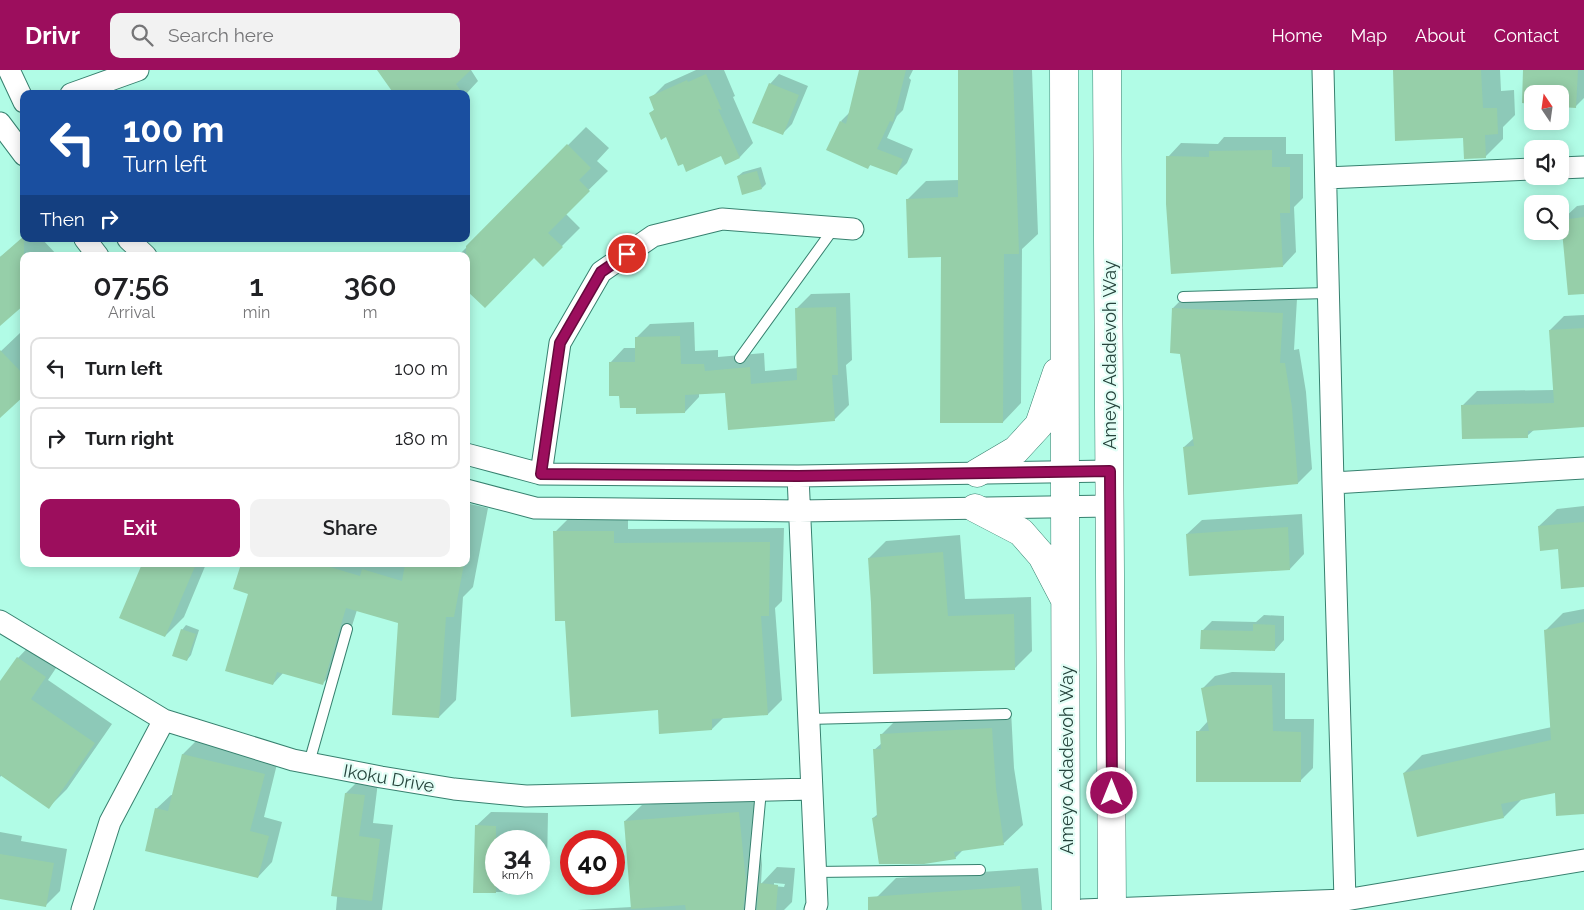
<!DOCTYPE html>
<style>
body{margin:0;font-family:Raleway,sans-serif;background:#f2f2f2;color:#202124;height:100vh;display:flex;flex-direction:column;font-size:19px;white-space:nowrap}
*{box-sizing:border-box;margin:0}
p{font-size:16px;color:#757577}
.icon{flex:none;width:28px;height:28px;fill:none;stroke:currentColor;stroke-width:2;stroke-linecap:round;stroke-linejoin:round}
.map{position:relative;flex:1;overflow:hidden}
.sheet{position:absolute;left:20px;top:182px;width:450px;height:315px;display:flex;flex-direction:column;background:#fff;border-radius:10px;box-shadow:0 2px 12px #0003}
.sheet>*{flex:none}
.banner{position:absolute;left:20px;top:20px;width:450px;height:152px;border-radius:10px;box-shadow:0 2px 12px #0003;background:#1a4fa0;color:#fff;overflow:hidden}
.needle{width:32px;rotate:347deg}
.buttons{position:absolute;left:1524px;top:15px;display:grid;gap:10px}
.buttons a{display:grid;place-items:center;width:45px;height:45px;border-radius:10px;background:#fff;box-shadow:0 2px 12px #0003;font-size:25px}
.speed{position:absolute;left:485px;top:760px;display:flex;gap:10px;font-size:25px;font-weight:700;text-align:center}
.speed>*{display:grid;place-content:center;width:65px;height:65px;border-radius:50%;background:#fff;box-shadow:0 2px 12px #0003;line-height:1}
.speed small{font-size:12px;font-weight:400}
.speed .limit{border:8px solid #d22;background:#fff;color:#111}
.pin{position:absolute;display:grid;place-items:center;width:42px;height:42px;color:#fff;margin:-21px;border:2px solid #fff;border-radius:50%;box-shadow:0 1px 5px #0007}
.me{position:absolute;width:55px;margin:-28px;rotate:0deg;stroke-linejoin:round;filter:drop-shadow(0 0 4px #0008)}
.turn{display:flex;align-items:center;gap:18px;height:105px;padding:0 20px;font-size:22px}
.turn .icon{width:65px;height:65px;stroke-width:2.5}
.turn b{display:block;font-size:35px;line-height:42px}
.then{display:flex;align-items:center;height:48px;padding:0 20px;background:#0003;gap:10px;font-size:19px}
.eta{display:flex;justify-content:space-evenly;align-items:center;height:85px;text-align:center}
.eta b{font-size:30px;font-weight:600;line-height:35px}
.cta{display:flex;gap:10px;margin-top:auto;padding:10px 20px}
.cta a{flex:1;height:58px;border-radius:10px;background:#9c0e5d;color:#fff;font-size:20px;font-weight:600;line-height:58px;text-align:center}
.cta a+a{background:#f2f2f2;color:#202124}
ul{padding:0;list-style:none}
li{display:flex;align-items:center;gap:15px;height:62px;margin:0 10px 8px;padding:0 10px;border:2px solid #e0e0e0;border-radius:10px}
li div{flex:1}
li b{display:block;font-size:19px}
li em{font-style:normal}
header{display:flex;align-items:center;gap:30px;box-sizing:border-box;height:70px;padding:0 25px;background:#9c0e5d;color:#fff}
header strong{font-size:24px}
nav{display:flex;gap:28px;margin-inline-start:auto;font-size:18px}
.search{width:350px;height:45px;background:#f2f2f2;display:flex;align-items:center;gap:12px;box-sizing:border-box;padding:0 18px;border-radius:10px;color:#757577;font-size:19px}
.map>svg:first-child{display:block}
.shadow{fill:#0003;fill-rule:evenodd}
.building{fill:#96cfa9}
.lines{fill:none;stroke-linecap:round;stroke-linejoin:round}
.lane-casing{stroke:#37816f;stroke-width:12}
.street-casing{stroke:#37816f;stroke-width:23}
.secondary-casing{stroke:#37816f;stroke-width:29}
.lane{stroke:#fff;stroke-width:10}
.street{stroke:#fff;stroke-width:21}
.secondary{stroke:#fff;stroke-width:28}
.route-casing{stroke:#65093c;stroke-width:12}
.route{stroke:#9c0e5d;stroke-width:9}
.labels{text-anchor:middle;dominant-baseline:central;stroke-width:4.5;stroke-linejoin:round;paint-order:stroke}
.street-label{font-size:18px;fill:#25433b;stroke:#e2fef6}
</style>
<header>
<strong>Drivr</strong>
<div class="search"><svg class="icon" aria-label="search" viewBox="0 0 24 24"><circle cx="10" cy="10" r="6"/><path d="M15 15l6 6"/></svg>Search here</div>
<nav><a>Home</a><a>Map</a><a>About</a><a>Contact</a></nav>
</header>
<div class="map">
<svg width="1584" height="840" viewBox="0 0 1584 840">
<rect width="100%" height="100%" fill="#b1fce6"/>
<!-- shadow -->
<path class="shadow" d="M378 0H471L478 11 466 24H395Z
M696 0H724L735 26 733 27 753 73 740 87 722 85 667 66 651 43 655 39 651 28 665 14Z
M862 0H913L909 8 911 10 903 40 897 46 887 68 913 79 907 93 896 104 871 94 867 98 841 51 850 42Z
M959 0H1032L1038 164 1022 179 1021 333 1003 352 942 185 907 130 926 111 959 110Z
M1394 0H1500L1501 21 1514 20 1515 45 1503 57V69L1485 87Z
M1524 0H1584V28L1576 36H1560V24H1532V32H1523Z
M779 4 808 16 792 54 783 63 770 14Z
M586 57 609 78 597 91 608 101 565 143 580 158 543 195 534 186H458Z
M1224 67H1286V84H1303V128L1294 137 1296 182 1283 196 1168 87 1181 73 1218 74Z
M761 97 766 114 762 118 738 106 743 102Z
M1584 135V222L1562 150 1577 136Z
M24 169H42L58 186H24L0 254V187Z
M850 223 852 290 846 295 849 335 835 349 726 322 699 323V327L685 342 637 337 621 325 610 293 624 278H636V268L650 254 694 252 695 281 718 280V287L764 283 765 301 798 298 797 238 811 224Z
M1187 224 1297 229 1294 280 1299 279 1306 322 1312 399 1298 413 1184 377 1194 368 1173 238Z
M1584 245V356L1535 359 1527 366 1463 335 1477 321 1554 320 1550 260 1564 246Z
M20 263 24 267V324L0 347V282Z
M466 433 488 438 473 517 463 527 456 630 439 647 399 552 357 540 339 597 322 614 284 602 273 614 250 523 234 518 242 494H466Z
M1584 436V515L1559 478 1539 456 1557 439Z
M1302 444 1304 484 1290 499 1190 505 1187 464 1202 450Z
M628 447V459L784 458 782 531 775 538 782 630 768 644 724 647 712 659 659 639 566 550 555 462 569 448Z
M960 465 965 529 1031 527 1032 581 1015 598 869 488 886 471Z
M143 494H206L184 547 165 566 121 548Z
M1584 539V742L1556 721 1522 729 1504 747 1404 703 1422 685 1552 657 1545 561 1563 543Z
M1264 545 1284 546V570L1275 580 1202 561 1212 551 1256 552Z
M186 555 199 560 191 585 187 590 182 560Z
M35 570 62 589 48 610 112 654 67 719 49 737 2 705 0 707V613L18 588Z
M1232 602 1285 603V649H1314L1313 698 1300 711 1198 662 1208 651 1202 619 1215 606Z
M1011 640 1014 698 1023 755 1004 773 963 780 955 788 873 748 878 744 874 680 882 673 881 665 900 646Z
M197 670 278 690 264 747 282 752 272 792 258 807 156 739 171 725H173L183 684Z
M360 709 378 712 373 753 393 755 382 840H336L346 723Z
M756 726 762 795 761 814 777 797 795 798 792 832 784 840H577L632 837 625 751 642 735ZM774 813 785 814 784 817 774 816Z
M491 742 548 743 547 797 539 805V771H496V814H512L503 822H474L476 756Z
M0 762 22 766 21 771 67 779 60 821 45 836 0 828Z
M1038 798 1042 840H878L877 827 896 808Z"/>
<!-- building -->
<path class="building" d="M377 0H471L456 14 463 24H394Z
M859 0H906L893 52 890 51 877 79 903 89 897 105 870 95 868 99 826 80 840 51 846 54Z
M958 0H1013L1019 184H1004L1003 353H940L941 187 908 188 906 129 958 127Z
M1393 0H1481L1483 38H1497L1498 64 1485 65 1486 88 1464 89 1463 68 1395 71Z
M1523 0H1578L1576 38 1560 37V24H1532V34L1522 33Z
M706 4 722 40 718 39 740 88 725 95 721 86 686 102 683 94 678 96 666 67 661 70 649 43 654 40 649 27 687 10 688 12Z
M769 13 799 25 783 65 752 53Z
M567 74 591 98 579 110 590 121 548 163 563 177 543 197 534 188 485 238 466 220V176Z
M1272 80V97H1290V143H1280L1283 197 1171 204 1166 134V86L1209 87V81Z
M757 101 762 119 742 125 737 106Z
M1584 147V224L1568 225 1561 150Z
M24 166V235L0 256V187Z
M836 237 838 305H832L835 351 728 360 725 323 685 325V343L636 344V338H620L619 326H609V292H635V267L680 266 681 294H704L705 301 750 297 751 314 797 310 795 238Z
M1172 238 1283 243 1280 293H1285L1292 337 1298 414 1188 425 1183 377 1194 376 1180 284 1170 283Z
M1584 258V357L1528 361V368L1462 369 1461 335 1554 333 1549 260Z
M0 280 24 305V326L0 348Z
M1584 452V517L1561 519 1558 479 1540 481 1538 456Z
M1288 457 1290 500 1189 506 1186 464Z
M553 461H614V473L770 472 769 546H761L768 645 712 649V660L659 664 658 640 571 647 565 551H555Z
M943 482 948 546 1014 544 1015 600 873 604 871 533 868 488Z
M142 494H196L165 567 119 548Z
M241 494H320L360 506 362 499 402 511 405 494H464L454 547H446L439 648 392 645 398 553 346 538 323 615 277 602 273 615 225 601 248 524 233 519Z
M1584 552V744L1556 746 1555 723 1501 734 1504 748 1417 767 1403 703 1551 670 1544 560Z
M1253 554 1275 555V581L1200 579 1201 560 1253 561Z
M181 559 196 564 187 591 172 586Z
M17 587 46 607 31 629 95 673 49 739 0 705V611Z
M1218 615H1272L1273 661 1301 662V712H1196V661H1209L1201 618Z
M992 658 996 718 1004 775 954 782 956 789 924 794H879L872 748 877 747 873 679H881L880 664Z
M182 684 265 704 250 761 269 766 258 808 145 781 155 738 168 741Z
M345 723 365 725 359 766 380 769 372 831 331 826Z
M739 742 746 812 743 840H686L685 835 631 839 624 751Z
M475 755 496 756V823H473Z
M0 784 54 793 46 837 0 829Z
M759 813 778 815 776 840H757Z
M1020 816 1022 840H868V827Z"/>
<g class="lines">
<defs>
<path id="lane" d="M1183 227 1328 223
M740 288 834 158
M808 649 1006 644
M309 693 347 559
M815 802 980 800
M750 840 761 720"/>
<path id="street" d="M9 0 24 32
M1323 0 1333 413 1345 830
M71 24 138 0
M0 53 24 85
M1560 98 1584 97
M1326 108 1532 99
M85 169 98 186
M128 169 146 186
M466 384 541 404 798 406 1109 401
M541 404 560 273 601 202 653 166 722 149 853 159
M798 406 817 834 815 840
M1333 413 1584 398
M466 420 535 438 799 441 1110 436
M0 551 164 650 293 690 381 707 454 719 526 726 811 719
M82 840 110 752 164 650
M1082 840 1345 830 1584 790"/>
<path id="secondary" d="M1064 0 1066 840
M1107 0 1112 840
M977 403 1016 380 1039 355 1057 302
M975 438 1021 462 1042 486 1064 528"/>
</defs>
<!-- lane casing -->
<use href="#lane" class="lane-casing"/>
<!-- street casing -->
<use href="#street" class="street-casing"/>
<!-- secondary casing -->
<use href="#secondary" class="secondary-casing"/>
<!-- lane -->
<use href="#lane" class="lane"/>
<!-- street -->
<use href="#street" class="street"/>
<!-- secondary -->
<use href="#secondary" class="secondary"/>
</g>
<g class="lines">
<defs>
<path id="route" d="M627 184 601 202 560 273 541 404 798 406 1110 401 1112 723"/>
</defs>
<!-- route casing -->
<use href="#route" class="route-casing"/>
<!-- route -->
<use href="#route" class="route"/>
</g>
<g class="labels">
<!-- street labels -->
<g class="street-label">
<text transform="translate(1109 285) rotate(-90)">Ameyo Adadevoh Way</text>
<text transform="translate(1066 690) rotate(-90)">Ameyo Adadevoh Way</text>
<text transform="translate(389 708) rotate(10)">Ikoku Drive</text>
</g>
</g>
</svg>
<div class="buttons">
<a><svg class="needle" viewBox="-14 -14 28 28"><path d="M0-13l5 13h-10z" fill="#e53935"/><path d="M0 13l5-13h-10z" fill="#757577"/></svg></a>
<a><svg class="icon" aria-label="sound" viewBox="0 0 24 24"><path d="M4 9h4l5-4v14l-5-4H4zM17 9q2 3 0 6"/></svg></a>
<a><svg class="icon" aria-label="search" viewBox="0 0 24 24"><circle cx="10" cy="10" r="6"/><path d="M15 15l6 6"/></svg></a>
</div>
<div class="speed"><div>34<small>km/h</small></div><div class="limit">40</div></div>
<div class="pin" style="left:627px;top:184px;background:#d93025"><svg class="icon" aria-label="arrive" viewBox="0 0 24 24"><path d="M6 21V4h12l-3 4 3 4H6"/></svg></div>
<svg class="me" style="left:1112px;top:723px" viewBox="-20 -20 40 40"><circle r="17" fill="#9c0e5d" stroke="#fff" stroke-width="3"/><path d="M0-11L8 9 0 5-8 9z" fill="#fff"/></svg>
<div class="banner">
<div class="turn"><svg class="icon" aria-label="left" viewBox="0 0 24 24"><path d="M17 20v-9H6M10 6l-5 5 5 5"/></svg><div><b>100 m</b>Turn left</div></div>
<div class="then">Then<svg class="icon" aria-label="right" viewBox="0 0 24 24"><path d="M7 20v-9h11M14 6l5 5-5 5"/></svg></div>
</div>
<section class="sheet">
<div class="eta">
<div><b>07:56</b><p>Arrival</p></div>
<div><b>1</b><p>min</p></div>
<div><b>360</b><p>m</p></div>
</div>
<ul>
<li><svg class="icon" aria-label="left" viewBox="0 0 24 24"><path d="M17 20v-9H6M10 6l-5 5 5 5"/></svg><div><b>Turn left</b></div><em>100 m</em></li>
<li><svg class="icon" aria-label="right" viewBox="0 0 24 24"><path d="M7 20v-9h11M14 6l5 5-5 5"/></svg><div><b>Turn right</b></div><em>180 m</em></li>
</ul>
<div class="cta"><a>Exit</a><a>Share</a></div>
</section>
</div>
